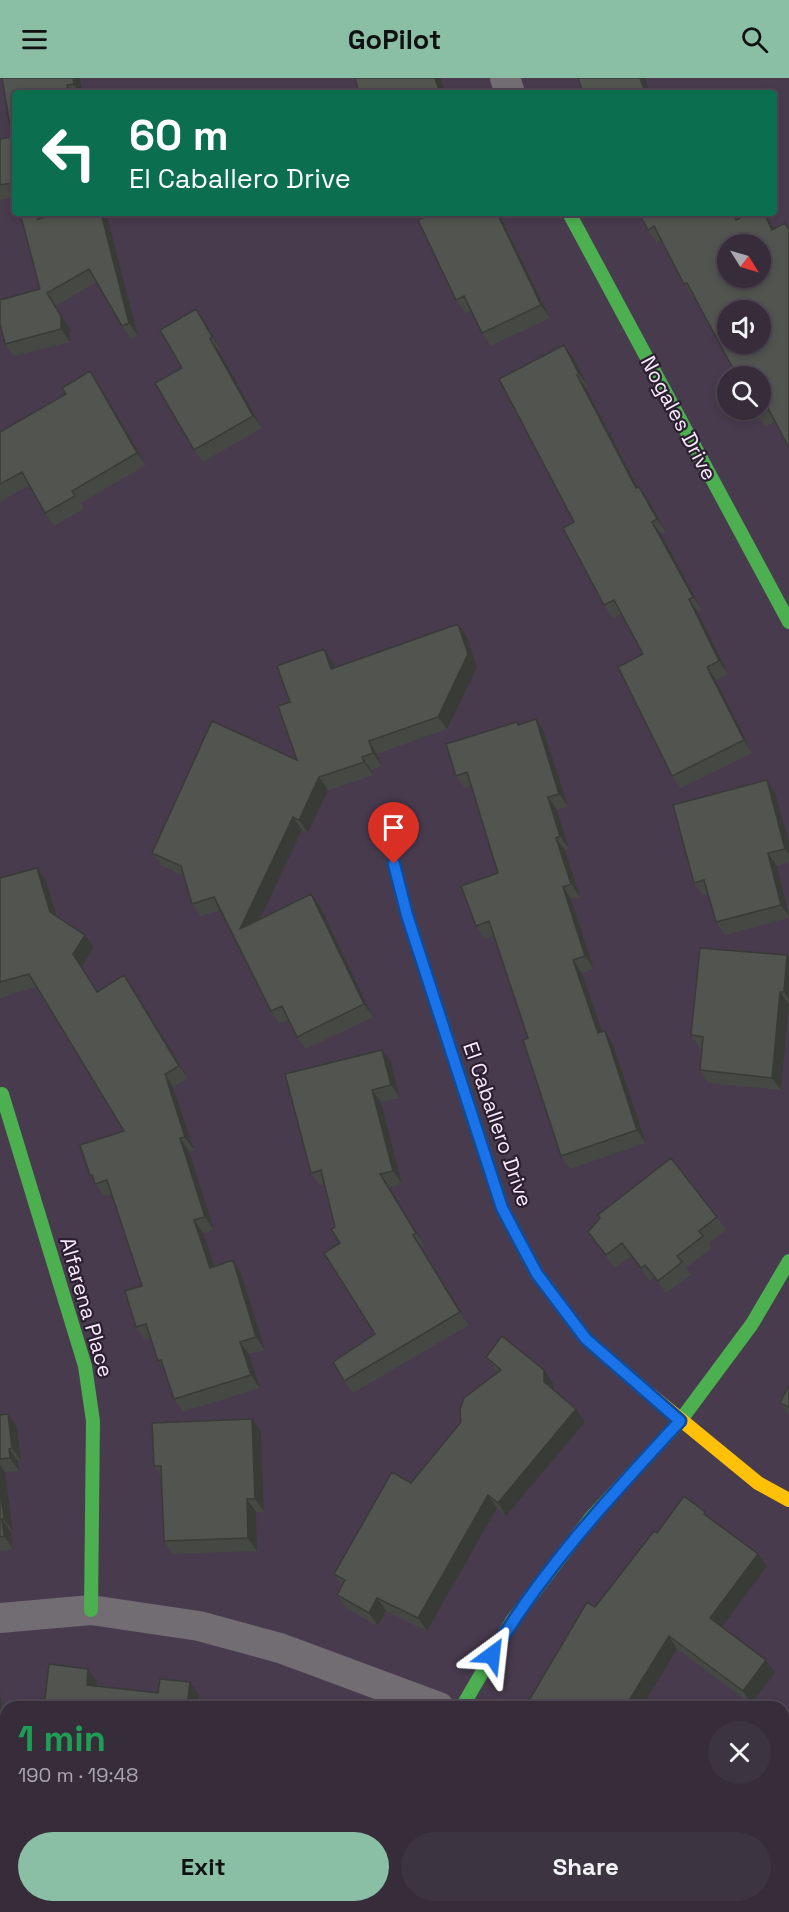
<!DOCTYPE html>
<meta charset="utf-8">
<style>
body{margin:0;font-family:"Space Grotesk",sans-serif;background:#3d3442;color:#f1f3f6;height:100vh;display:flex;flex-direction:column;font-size:22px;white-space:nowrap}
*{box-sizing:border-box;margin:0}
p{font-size:20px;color:#aaa7af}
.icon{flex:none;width:33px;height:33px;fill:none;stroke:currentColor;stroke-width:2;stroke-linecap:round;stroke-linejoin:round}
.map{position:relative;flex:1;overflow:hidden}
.sheet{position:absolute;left:0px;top:1623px;width:789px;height:212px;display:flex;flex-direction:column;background:#362c3a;border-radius:18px 18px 0 0;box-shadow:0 3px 9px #0003,0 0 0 2px #504854}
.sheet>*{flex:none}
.hud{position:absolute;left:12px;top:12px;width:765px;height:126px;border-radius:6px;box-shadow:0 3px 9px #0003,0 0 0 2px #504854;background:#0b6e4f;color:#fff;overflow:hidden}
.needle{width:39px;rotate:127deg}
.buttons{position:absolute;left:717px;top:156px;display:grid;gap:12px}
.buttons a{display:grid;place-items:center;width:54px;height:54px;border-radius:50%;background:#362c3a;box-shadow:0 3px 9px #0003,0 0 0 2px #504854;font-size:30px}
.pin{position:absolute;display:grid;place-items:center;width:51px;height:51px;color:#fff;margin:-62px -26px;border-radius:50% 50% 50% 0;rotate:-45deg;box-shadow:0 0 6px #0007}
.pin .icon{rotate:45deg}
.me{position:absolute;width:66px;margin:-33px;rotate:30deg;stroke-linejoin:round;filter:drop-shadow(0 0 4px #0008)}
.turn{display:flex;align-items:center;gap:21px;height:126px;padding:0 18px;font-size:27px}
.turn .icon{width:78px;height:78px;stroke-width:2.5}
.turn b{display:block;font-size:42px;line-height:51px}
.round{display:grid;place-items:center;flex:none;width:63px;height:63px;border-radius:32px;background:#3d3442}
.overview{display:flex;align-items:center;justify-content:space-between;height:102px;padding:0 18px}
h1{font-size:36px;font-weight:600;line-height:45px;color:#1e9e55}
.button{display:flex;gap:12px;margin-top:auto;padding:12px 18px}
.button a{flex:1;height:69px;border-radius:36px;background:#8abfa5;color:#111;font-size:24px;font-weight:600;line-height:69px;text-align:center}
.button a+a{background:#3d3442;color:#f1f3f6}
header{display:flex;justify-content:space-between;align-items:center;height:78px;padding:0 18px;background:#8abfa5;color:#111;font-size:27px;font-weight:600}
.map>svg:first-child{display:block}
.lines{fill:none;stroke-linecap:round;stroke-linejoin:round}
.street{stroke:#726c73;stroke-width:30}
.fast{stroke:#4caf50;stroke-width:14}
.slow{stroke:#ffc107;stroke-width:14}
.jam{stroke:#c62828;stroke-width:14}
.wall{fill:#464844}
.shaded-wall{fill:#393b37}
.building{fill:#51544f;stroke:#393b37;stroke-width:1.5;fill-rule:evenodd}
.route-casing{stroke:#114b97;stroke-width:15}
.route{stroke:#1a73e8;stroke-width:10}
.labels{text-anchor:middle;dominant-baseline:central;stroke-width:4.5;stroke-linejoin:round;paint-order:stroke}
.street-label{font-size:21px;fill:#f8e9ff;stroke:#2b2030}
</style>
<header><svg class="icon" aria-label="menu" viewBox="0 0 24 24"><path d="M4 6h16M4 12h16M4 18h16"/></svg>GoPilot<svg class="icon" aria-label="search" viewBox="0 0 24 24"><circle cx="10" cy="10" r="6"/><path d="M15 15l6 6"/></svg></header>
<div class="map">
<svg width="789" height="1834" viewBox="0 0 789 1834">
<rect width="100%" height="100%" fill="#483b4e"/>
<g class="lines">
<!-- street -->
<path class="street" d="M505 0 510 15
M0 1540 91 1532 199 1548 280 1570 439 1629
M408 1834 409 1828"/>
<!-- fast -->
<path class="fast" d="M569 135 789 544
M437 929 502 1130 537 1196 586 1261 652 1318
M2 1016 85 1288 93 1343 91 1532
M462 1629 512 1543 590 1441 680 1343 752 1246 789 1183"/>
<!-- slow -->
<path class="slow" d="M652 1318 758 1405 789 1422"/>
<!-- jam -->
<path class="jam" d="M394 786 407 837 437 929"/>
</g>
<!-- wall -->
<path class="wall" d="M2 0H80L82 15H15V119L0 122V61L12 59Z
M101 135H105L107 138 138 258 131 261 122 248 96 204 56 228 70 251V264L14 278 5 266 40 211Z
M432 135H500L550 240 491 268 482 255 471 232 465 235 456 222Z
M639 135H734L738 141 769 142 774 151 775 344 765 348 757 336 694 218 693 219 684 206 661 162 657 165 648 152Z
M205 244 221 272 219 273 262 350 203 384 194 372 182 290Z
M564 267 573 279 588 308 586 310 638 409H639L648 421 666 454 661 456 702 532 698 534 728 596 716 602 752 675 681 710 672 698 643 576 622 535 613 540 604 527Z
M99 306 146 387 81 425 84 431 54 448 45 435 29 407 0 424V354Z
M458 546 467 559 477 589 447 651 377 676 382 688 371 692 373 697 328 712 308 755 302 752 259 841 311 816 320 828 373 939 306 971 297 959 289 941 280 946 271 933 221 832 201 838 192 826 184 798 161 787 152 775 297 682 290 624 324 571 333 584 335 590Z
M536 641 544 654 568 728 557 732 569 771 565 772 580 819 571 821 594 891 582 895 602 954 613 966 646 1065 570 1091 561 1078 528 960 494 857 485 861 476 848 498 795 471 708 465 710 456 698 519 646Z
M767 702 775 715 789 764V784L777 788 789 835V840L725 857 716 844 708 816 703 817 694 805Z
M37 790 46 802 57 838 85 857 94 869 82 889 97 914 133 910 188 1000 173 1009 194 1072 189 1073 214 1152 203 1155 214 1188 233 1182 241 1195 265 1272 249 1276 260 1310 183 1334 174 1321 165 1293 158 1283 150 1260 144 1261 136 1249 142 1208 112 1116 104 1118 90 1097 124 1053 36 909 0 920V800Z
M789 879V930L781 1012 708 1005 700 992 702 970H700L691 957Z
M391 984 400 1020 381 1024 402 1106 389 1109 425 1168 422 1170 469 1247 353 1315 344 1303 375 1256 340 1165 324 1106 320 1107 311 1095Z
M717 1139 726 1152 709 1165 712 1170 686 1190 691 1197 666 1215 654 1199 650 1203 631 1178 615 1190 588 1154Z
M486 1279 553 1305V1312L576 1331 585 1344 506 1438 497 1430 427 1553 386 1533 378 1548 346 1530 337 1517 342 1507 334 1496 461 1344 498 1294 495 1291Z
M789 1307V1337L780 1325Z
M8 1336 17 1349 21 1383H18L19 1393 5 1394 13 1454H11L13 1471 0 1473V1337Z
M261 1353 264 1434H256L257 1473 173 1476 164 1463 161 1398 154 1388Z
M709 1440 758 1476 767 1488 722 1549 766 1582 775 1595 751 1626 677 1571 595 1529 657 1455Z
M0 1613 6 1661V1681L0 1682Z
M786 1747 789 1834H718L714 1828H783Z"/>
<!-- shaded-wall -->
<path class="shaded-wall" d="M73 0H80L82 15H80L74 6Z
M435 0H441L445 15H440Z
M640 0H645L650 15H645Z
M67 7 72 15H68Z
M43 135H61L38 141Z
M101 135H105L107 138 138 258 129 245Z
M497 135H499L550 240 541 227Z
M764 135H765L769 142 781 165 772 152Z
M47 215 56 228 70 251V264L61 251Z
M196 231 205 244 221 272 212 259Z
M210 261 219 273 262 350 253 338Z
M564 267 573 279 588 308 579 296Z
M90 293 99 306 146 387 137 375Z
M577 297 586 310 645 423 636 410Z
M639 409 648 421 666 454 657 441Z
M652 444 661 456 702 532 693 519Z
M689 521 698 534 728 596 719 583Z
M458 546 467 559 477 589 447 651 438 639Z
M324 571 333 584 340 604 331 591Z
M707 589 716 602 752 675 744 662Z
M536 641 544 654 568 728 559 716Z
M369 663 377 676 382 688 373 675Z
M362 679 371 692 373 697 364 684Z
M319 699 328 712 308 755 299 742Z
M767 702 775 715 789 764V776L785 771Z
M548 719 557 732 569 771 560 758Z
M293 739 302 752 249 864 240 851Z
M556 760 565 772 580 819 571 806Z
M768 775 777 788 789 838 781 827Z
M37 790 46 802 59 847 50 834Z
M563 809 571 821 594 891 585 878Z
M311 816 320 828 373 939 364 926Z
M85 857 94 869 82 889 105 927 73 876Z
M787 877 789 879V921L784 914Z
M573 882 582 895 607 968 598 955Z
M124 897 133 910 188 1000 179 988Z
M780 914 789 926 781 1012 772 1000Z
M605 953 613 966 646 1065 637 1052Z
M382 972 391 984 400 1020 391 1007Z
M165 996 173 1009 194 1072 185 1059Z
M372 1012 381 1024 402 1106 393 1093Z
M180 1060 189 1073 214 1152 205 1139Z
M380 1096 389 1109 425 1168 416 1155Z
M194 1142 203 1155 219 1202 210 1190Z
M413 1157 422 1170 469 1247 460 1234Z
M233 1182 241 1195 265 1272 256 1259Z
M240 1264 249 1276 260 1310 251 1297Z
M544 1292 553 1305V1317L544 1304Z
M576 1331 585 1344 506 1438 498 1425Z
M8 1336 17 1349 21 1383 12 1370Z
M252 1341 261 1353 264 1434 255 1421Z
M9 1371 18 1383 19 1393 10 1380Z
M0 1387 5 1394 13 1454 4 1441 0 1409Z
M488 1417 497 1430 427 1553 418 1540Z
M247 1421 256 1434 257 1473 248 1460Z
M2 1441 11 1454 13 1471 4 1458Z
M758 1476 767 1488 719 1553 710 1540Z
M377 1520 386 1533 378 1548 369 1535Z
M669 1558 677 1571 642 1629H625Z
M766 1582 775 1595 751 1626 743 1613Z
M88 1591 97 1604 96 1620 87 1607Z
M190 1604 199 1617 198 1629H187Z
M0 1613 6 1661V1677L0 1669Z
M25 1828H46L41 1834H20Z
M320 1828H327L330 1833V1834H319Z
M547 1828H557V1834H546Z"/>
<!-- building -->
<path class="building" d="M2 0H73L74 6 67 7 68 15H15V115L12 105 0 107V61L12 59Z
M355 0H435L440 15H359Z
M578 0H640L645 15H583Z
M20 135H43L38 141 63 135H101L129 245 122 248 89 191 47 215 61 238V251L5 266 0 246V222L40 211Z
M432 135H497L541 227 482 255 464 218 456 222 418 142Z
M639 135H732L736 142 750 135H764L772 152 785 145 789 152V370L768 330 757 336 754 332H760V298H737L687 205 684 206 654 148 648 152ZM728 166H760V200H728ZM728 232H760V266H728Z
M196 231 212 259 210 261 253 338 194 372 155 305 182 290 160 252Z
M564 267 579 296 577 297 636 410 639 409 657 441 652 444 693 519 689 521 719 583 707 589 744 662 672 698 618 589 643 576 614 522 604 527 563 450 574 444 499 301Z
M90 293 137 375 72 413 75 418 45 435 22 394 0 406V354L66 316 62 310Z
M458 546 468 576 438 639 369 663 373 675 362 679 364 684 319 699 299 742 293 739 240 851 311 816 364 926 297 959 282 928 271 933 214 819 192 826 181 788 152 775 212 643 297 682 278 628 290 624 277 588 324 571 331 591Z
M536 641 559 716 548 719 560 758 556 760 571 806 563 809 585 878 573 882 598 955 605 953 637 1052 561 1078 523 962 528 960 489 843 476 848 461 808 498 795 467 694 456 698 446 666 517 644 518 647Z
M767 702 785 771 768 775 781 827 716 844 704 802 694 805 673 727Z
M37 790 50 834 85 857 73 876 97 914 124 897 179 988 165 996 185 1059 180 1060 205 1139 194 1142 210 1190 233 1182 256 1259 240 1264 251 1297 174 1321 161 1282 158 1283 146 1246 136 1249 125 1213 142 1208 107 1102 95 1106 92 1097H90L80 1067 124 1053 29 896 0 904V800Z
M700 870 787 877 784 914H780L772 1000 700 992 703 959 691 957Z
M382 972 391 1007 372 1012 393 1093 380 1096 416 1155 413 1157 460 1234 344 1303 333 1284 375 1256 324 1175 340 1165 331 1151 335 1149 321 1092 311 1095 285 996Z
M671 1080 717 1139 699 1153 703 1158 677 1178 682 1184 658 1203 645 1187 641 1190 622 1165 606 1177 588 1154 600 1140 598 1137Z
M502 1258 544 1292V1304L576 1331 498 1425 488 1417 418 1540 377 1520 369 1535 337 1517 345 1502 334 1496 392 1394 411 1405 461 1344 460 1331 464 1320 501 1292 486 1279Z
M789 1307V1329L780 1325Z
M8 1336 12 1370 9 1371 10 1380 0 1381V1337Z
M252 1341 255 1421H247L248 1460 164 1463 161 1388H154L152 1345Z
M0 1409 4 1441H2L4 1458 0 1459Z
M684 1418 705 1434 704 1436 758 1476 710 1540 766 1582 743 1613 669 1558 625 1629H525L587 1524 595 1529 654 1453 657 1455Z
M49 1586 88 1591 87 1607 158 1615 160 1601 190 1604 187 1629H44Z
M783 1744 786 1747 789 1744V1834H722L716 1828H783Z
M6 1787V1828H25L20 1834H0V1794Z
M224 1828H320L319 1834H223Z
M464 1828H547L546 1834H463Z"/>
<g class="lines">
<defs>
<path id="route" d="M394 786 407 837 502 1130 537 1196 586 1261 680 1343C612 1417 543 1490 492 1577"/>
</defs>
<!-- route casing -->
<use href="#route" class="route-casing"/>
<!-- route -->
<use href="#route" class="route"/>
</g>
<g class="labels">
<!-- street labels -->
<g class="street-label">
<text transform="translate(679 340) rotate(62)">Nogales Drive</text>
<text transform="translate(498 1046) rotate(71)">El Caballero Drive</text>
<text transform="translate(87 1229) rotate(74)">Alfarena Place</text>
</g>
</g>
</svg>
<div class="buttons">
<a><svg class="needle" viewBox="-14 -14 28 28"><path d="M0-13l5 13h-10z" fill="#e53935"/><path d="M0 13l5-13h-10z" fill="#aaa7af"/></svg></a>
<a><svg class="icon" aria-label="sound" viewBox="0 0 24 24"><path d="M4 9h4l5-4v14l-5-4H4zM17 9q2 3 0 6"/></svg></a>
<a><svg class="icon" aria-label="search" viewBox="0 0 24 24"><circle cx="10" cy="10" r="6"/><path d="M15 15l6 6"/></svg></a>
</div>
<div class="pin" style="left:394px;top:786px;background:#d93025"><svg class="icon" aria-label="arrive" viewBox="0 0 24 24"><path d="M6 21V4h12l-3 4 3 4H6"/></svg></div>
<svg class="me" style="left:492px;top:1577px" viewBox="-20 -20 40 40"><path d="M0-17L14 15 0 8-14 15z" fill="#1a73e8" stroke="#fff" stroke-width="4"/></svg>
<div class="hud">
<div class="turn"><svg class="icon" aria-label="left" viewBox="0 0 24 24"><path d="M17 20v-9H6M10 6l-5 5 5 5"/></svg><div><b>60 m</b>El Caballero Drive</div></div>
</div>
<section class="sheet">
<div class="overview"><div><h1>1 min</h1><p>190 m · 19:48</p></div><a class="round"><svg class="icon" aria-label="close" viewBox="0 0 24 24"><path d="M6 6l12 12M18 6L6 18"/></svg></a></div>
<div class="button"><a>Exit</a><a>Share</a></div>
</section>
</div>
